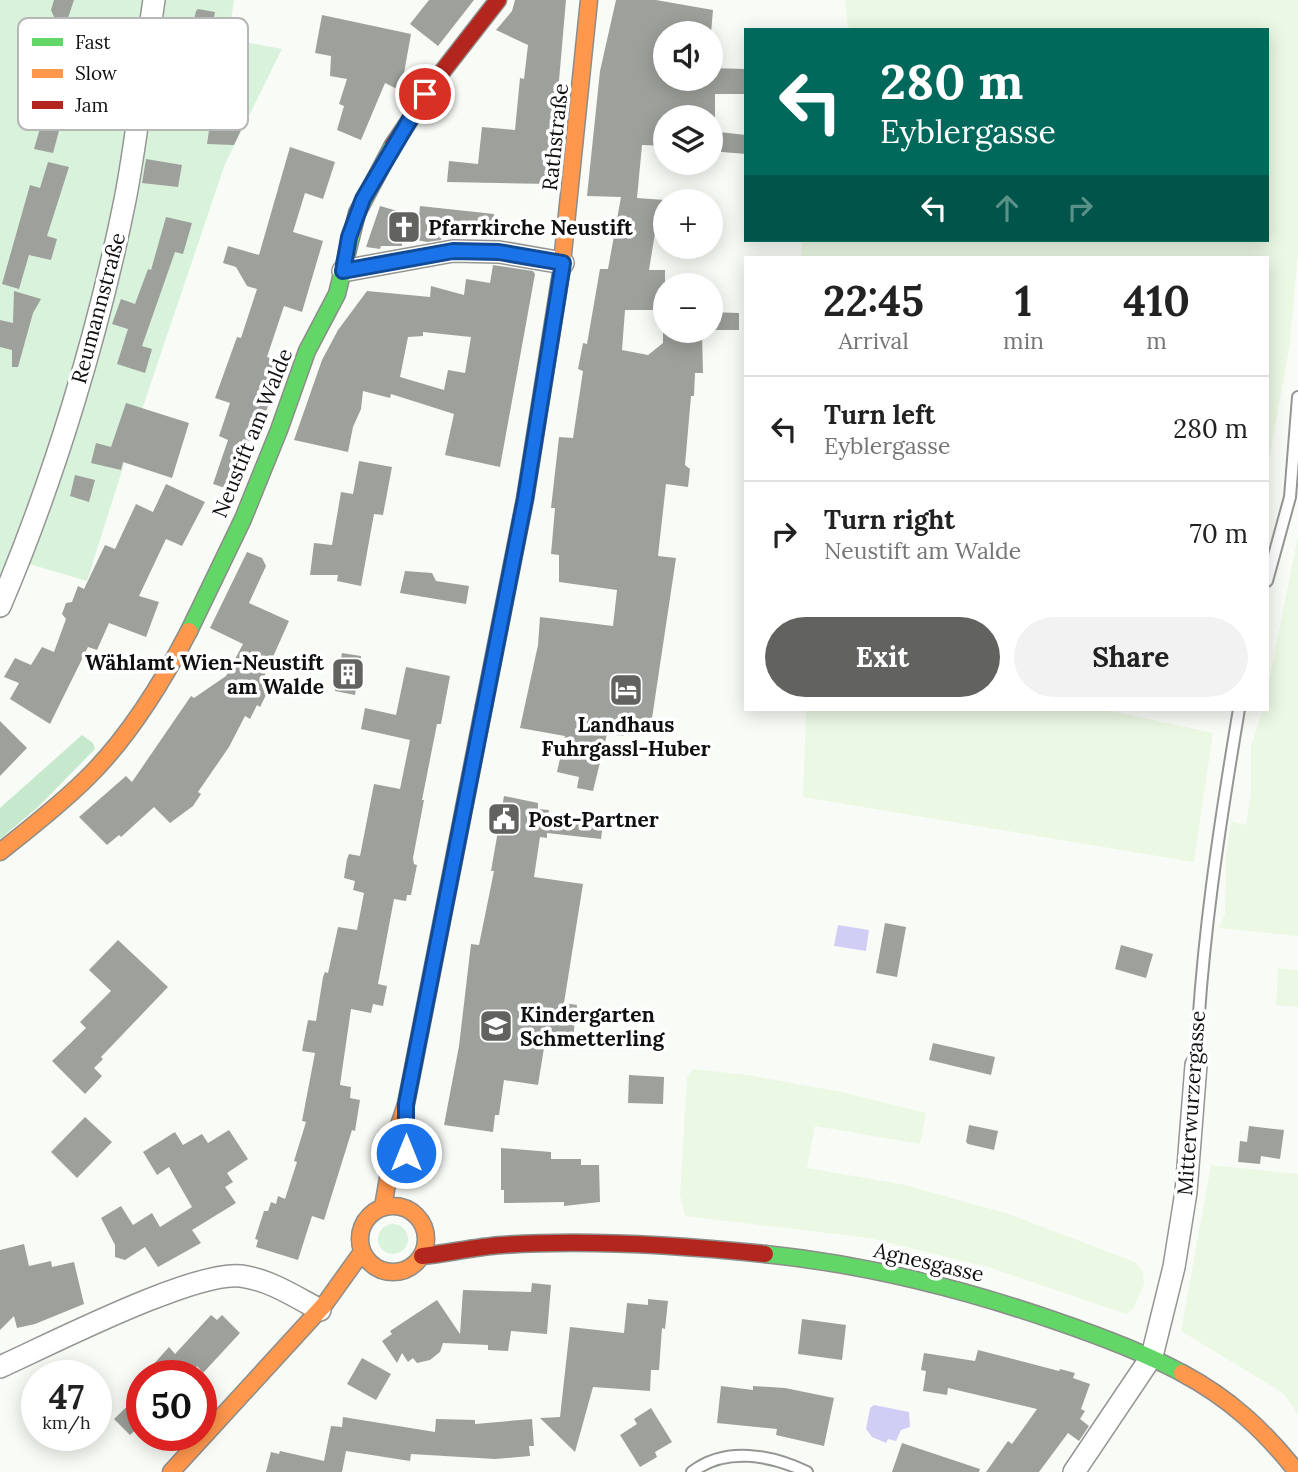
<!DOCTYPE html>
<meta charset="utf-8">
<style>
body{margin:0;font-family:Lora,serif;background:#f2f2f2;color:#222;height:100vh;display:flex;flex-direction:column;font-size:26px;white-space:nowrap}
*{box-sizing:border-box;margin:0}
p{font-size:23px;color:#767676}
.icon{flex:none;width:38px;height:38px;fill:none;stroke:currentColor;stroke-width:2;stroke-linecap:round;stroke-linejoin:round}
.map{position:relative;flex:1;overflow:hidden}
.side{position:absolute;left:744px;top:256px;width:525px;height:455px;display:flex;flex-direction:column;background:#fff;border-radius:0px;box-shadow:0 4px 18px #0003}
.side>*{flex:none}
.guide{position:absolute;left:744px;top:28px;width:525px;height:214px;border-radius:0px;box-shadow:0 4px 18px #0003;background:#00695c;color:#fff;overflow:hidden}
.fabs{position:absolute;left:653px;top:21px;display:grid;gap:14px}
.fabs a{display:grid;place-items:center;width:70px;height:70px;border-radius:50%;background:#fff;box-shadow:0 4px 18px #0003;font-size:35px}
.speed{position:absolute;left:21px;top:1360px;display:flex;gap:14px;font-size:35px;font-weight:700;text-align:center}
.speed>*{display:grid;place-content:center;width:91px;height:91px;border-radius:50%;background:#fff;box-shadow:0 4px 18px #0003;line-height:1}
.speed small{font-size:18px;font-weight:400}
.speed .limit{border:10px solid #d22;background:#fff;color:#111}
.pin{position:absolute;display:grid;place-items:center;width:60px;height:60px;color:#fff;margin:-30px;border:4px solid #fff;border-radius:50%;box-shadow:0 2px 7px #0007}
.me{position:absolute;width:77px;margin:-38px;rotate:0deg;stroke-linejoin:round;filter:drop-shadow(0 0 5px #0008)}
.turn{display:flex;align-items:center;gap:24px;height:147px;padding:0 21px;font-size:32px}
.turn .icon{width:91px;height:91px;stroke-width:2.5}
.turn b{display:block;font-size:49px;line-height:60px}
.lanes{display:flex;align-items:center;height:66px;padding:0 21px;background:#0003;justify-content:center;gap:35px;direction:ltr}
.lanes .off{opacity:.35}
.eta{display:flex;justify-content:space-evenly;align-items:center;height:119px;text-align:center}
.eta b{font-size:42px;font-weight:700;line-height:49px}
.cta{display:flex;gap:14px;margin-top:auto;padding:14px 21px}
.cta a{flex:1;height:80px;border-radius:42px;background:#626360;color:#fff;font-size:28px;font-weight:700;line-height:80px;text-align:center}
.cta a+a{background:#f2f2f2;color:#222}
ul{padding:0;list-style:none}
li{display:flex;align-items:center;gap:21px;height:105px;padding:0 21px;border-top:2px solid #e0e0e0}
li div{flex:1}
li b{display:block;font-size:26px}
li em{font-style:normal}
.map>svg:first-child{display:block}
.farmland{fill:#ebf8e3}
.green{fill:#d8f2db}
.forest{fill:#c6e9cd}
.water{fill:#d0cef5}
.building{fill:#9ea09b;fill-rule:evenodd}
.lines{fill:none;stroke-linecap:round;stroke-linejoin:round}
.lane-casing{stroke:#959694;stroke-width:14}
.street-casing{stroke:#959694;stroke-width:24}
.fast-casing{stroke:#8c8d8a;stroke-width:19}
.slow-casing{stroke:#8c8d8a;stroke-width:19}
.jam-casing{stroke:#8c8d8a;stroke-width:19}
.lane{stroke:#fefffe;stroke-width:10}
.street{stroke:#fefffe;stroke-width:21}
.fast{stroke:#63d668;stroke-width:16}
.slow{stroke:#ff974d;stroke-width:16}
.jam{stroke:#b3261e;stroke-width:16}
.route-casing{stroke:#114b97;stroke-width:18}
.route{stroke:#1a73e8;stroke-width:12}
.labels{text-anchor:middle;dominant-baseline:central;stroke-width:7;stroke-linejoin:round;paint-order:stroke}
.street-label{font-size:21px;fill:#101010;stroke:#fff}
.poi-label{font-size:21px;font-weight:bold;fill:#101010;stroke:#fff;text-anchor:start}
.key{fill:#fff;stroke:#b7b7b7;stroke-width:2}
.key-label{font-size:19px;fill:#101010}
</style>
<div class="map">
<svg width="1298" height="1472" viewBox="0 0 1298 1472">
<rect width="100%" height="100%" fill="#f9fcf6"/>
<!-- farmland -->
<path class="farmland" d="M845 0H1298V252L1290 343 1267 471V257H801L802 240H1267V30H853L848 26Z
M1298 536V936L1219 928 1225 914 1226 855 1231 821 1246 825 1251 792V746L1263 709H1267V691Z
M806 709H1102L1213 733 1194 862 803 797Z
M1278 968 1298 970V1007L1276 1005Z
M693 1069 747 1075 842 1092 926 1113 920 1144 815 1126 807 1168 901 1184 1009 1214 1135 1262 1143 1271 1144 1284 1133 1309 1126 1314 988 1267 869 1238 685 1216 680 1195 687 1078Z
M1211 1165 1298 1174V1414L1283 1393 1181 1331Z"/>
<!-- green -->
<path class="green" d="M0 0H234L228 39 282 49 225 164 133 436 87 581 26 563 0 620Z
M378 1239a15 15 0 1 1 30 0a15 15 0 1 1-30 0Z"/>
<!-- forest -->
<path class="forest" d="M82 735 93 743 95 749 38 807 0 839V808Z"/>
<!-- water -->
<path class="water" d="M838 925 869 930 866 951 834 946Z
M874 1405 909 1412 910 1427 901 1430 896 1441 888 1439 886 1443 872 1437 866 1429 870 1408Z"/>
<!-- building -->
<path class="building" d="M54 0H74L67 21 54 17 51 10Z
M429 0H474L438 46 410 24Z
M515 0H566L550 184 447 182 449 161 478 164 482 127 515 130 520 78 524 79 528 45 496 30 512 11Z
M616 0H656L713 10 711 33H665V79H710V68L746 69V94H715V117H665V146L642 145 637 198 665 200V229L656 227 649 270H665V310H625L622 350 648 355 663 343V331L702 333 703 373H695L694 396H691L685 465 690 469 688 487 666 484 658 556 676 558 651 725 626 722 624 736 607 734 593 791 577 788 579 777 557 772 565 736 520 728 538 645 540 617 613 626 617 590 559 582V555L551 554 555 508H551L559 437 573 438 583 371 578 369 583 343 587 344 600 269H608L621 197 587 196 600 71Z
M198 9 215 12 211 32 192 29 196 11Z
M322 15 411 34 404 73 417 77 405 93 385 83 361 140 337 130 344 106 339 104 347 79 330 76 331 56 315 53Z
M194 55 240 65 227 125 242 128 234 145 207 144 211 117 203 115 210 83 190 80Z
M53 65 76 71 69 100 88 108 82 129 60 127 53 153 34 149 52 87 47 86Z
M710 131 746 135V154L710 151Z
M290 147 335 162 323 199 305 193 293 232 323 241 302 312 284 306 267 357 284 362 255 442 249 440 231 490 213 484 228 440 219 436 230 403 215 398 237 337 241 338 257 289 247 286 236 267 223 263 228 246 259 255Z
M146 159 182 165 178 187 142 183Z
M48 162 69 167 47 236 57 239 51 260 29 255 19 289 2 284 30 185 40 188Z
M380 206 419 217 420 206 494 214 492 233 444 228 441 240 427 242 402 237V246H381L380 249 366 247Z
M166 217 192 223 183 254 175 252 142 346 152 349 145 373 117 364 128 329 112 324 121 299 135 304 148 269 151 270Z
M493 265 533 271 535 274 500 467 445 455 454 414 391 394 390 398 363 391 361 409 353 427 348 452 294 440 322 360 338 330 367 291 430 297 431 286 464 295 466 279 490 283ZM423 332 471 337 465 373 448 370 444 390 400 377 408 337 423 336Z
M14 291 41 299 33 313 18 367H12V350L0 347V320L13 323Z
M710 312 739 313V330H710Z
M126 403 189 423 172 478 123 462 121 470 91 463 96 443 111 447Z
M359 461 392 467 383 515 374 514 361 586 337 581 338 575H310L314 543 332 545 341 492 353 494Z
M75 475 95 480 89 502 70 496Z
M166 484 205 502 182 546 166 539 139 596 159 602 146 637 109 623 97 650 88 647 50 724 10 699 19 683 4 677 15 658 31 665 42 647 54 652 66 619 62 614 66 603 72 602 78 586 84 589 105 545 115 549 136 504 153 512Z
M247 552 262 558 266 566 249 603 289 621 264 677 273 681 260 707 257 705 250 719 245 716 229 747 198 792 201 794 193 806 170 823 154 807 121 837 119 835 107 845 79 817 126 776 132 782 191 696 194 698 226 676 243 644 210 628Z
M405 571 432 573 436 581 469 586 466 604 400 593Z
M342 653 361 656 355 695 335 691Z
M406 667 450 676 441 724H437L422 800H424L413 858 414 864 417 865 411 895H407L406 901 394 899 378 984 387 986 383 1006 373 1004 371 1013 351 1009 340 1085 351 1087 350 1098 360 1100 355 1131 352 1130 324 1220 312 1216 298 1260 256 1247 258 1240 255 1239 264 1211H268L271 1202 276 1204 278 1196 285 1199 297 1162 294 1161 306 1122 302 1121 315 1053 302 1051 308 1020 316 1021 323 977 325 972 328 973 338 927 357 930 364 893 353 890 355 881 344 878 347 859 349 854 360 856 374 784 400 789 410 740 361 729 365 708 396 715Z
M0 721 27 748 0 776Z
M504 796 538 803V809L549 810 548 817 603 823 601 839 547 833V838L540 837 534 877 583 884 564 1003 577 1005 572 1046 545 1042 538 1085 504 1080 499 1115H495L493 1132 444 1125 459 1046 471 944 479 945 494 871H491Z
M885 923 906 927 897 977 876 973Z
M118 940 168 987 101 1057 103 1059 94 1068 102 1076 85 1094 52 1061 86 1028 80 1022 111 991 89 970Z
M1121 945 1153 954 1146 978 1115 969Z
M933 1043 995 1057 991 1075 929 1060Z
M629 1075 664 1077 663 1104 628 1103Z
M85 1117 112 1142 77 1178 51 1152Z
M969 1125 998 1131 994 1150 968 1144 966 1142Z
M1249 1126 1284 1130 1280 1159 1261 1156 1260 1164 1238 1162 1240 1141 1247 1142Z
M229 1130 248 1159 227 1173 233 1182 225 1187 236 1203 192 1230 201 1243 158 1267 145 1247 125 1260 115 1257V1245L101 1218 121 1206 133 1225 152 1213 160 1227 192 1207 169 1167 157 1175 143 1152 175 1132 183 1145 202 1134 208 1143Z
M501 1148 551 1152V1159H581V1165H599L600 1202 564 1206V1202L504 1203V1190H501Z
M24 1244 29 1266 51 1261 52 1267 74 1262 84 1304 35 1324 17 1328 14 1316 0 1330V1250Z
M532 1283 551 1285 547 1334 511 1331 508 1351 488 1350V1345L443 1343 440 1352 430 1360 417 1363 413 1358 408 1362 402 1353 397 1363 382 1341 392 1334 390 1331 437 1300 460 1334 463 1290 531 1292Z
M648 1299 668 1301 665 1329 662 1328 659 1370H651L650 1391 593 1387 575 1452 540 1418 560 1417 570 1327 624 1333 627 1303 648 1305Z
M211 1315 217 1320 222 1315 240 1333 203 1373 197 1366 189 1376H143L169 1347 175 1354Z
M802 1319 846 1325 842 1360 798 1354Z
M978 1350 1059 1371 1060 1369 1075 1373 1073 1378 1090 1384 1081 1409 1085 1411 1080 1419 1089 1426 1079 1441 1068 1433 1039 1472H986L1008 1441 1012 1444 1037 1409 948 1388 947 1395 923 1391 926 1371 921 1370 924 1353 975 1361Z
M362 1358 391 1374 376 1400 347 1384Z
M721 1386 753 1390V1386L785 1388 834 1398 824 1446 776 1435 777 1429 717 1423Z
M142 1392V1424L130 1435 114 1419Z
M651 1408 672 1442 655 1452 657 1457 640 1467 620 1435 637 1424 634 1419Z
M343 1417 435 1432 436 1419 475 1420V1424L532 1419 534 1446H529L530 1456 495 1459 411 1454 410 1461 346 1451 342 1472H266L271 1452 279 1454 280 1451 324 1461 331 1426 342 1427Z
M902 1443 980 1469 979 1472H892Z"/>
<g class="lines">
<defs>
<path id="lane" d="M1267 581 1290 497 1298 397
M1196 1065C1201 945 1219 828 1239 709
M692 1472C726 1446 771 1455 807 1472"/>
<path id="street" d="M343 271 453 251 499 252 563 263
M0 606C54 480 98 334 125 200 138 134 144 66 154 0
M0 1367C49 1345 195 1270 241 1276 270 1280 294 1296 320 1310
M1074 1472 1152 1356 1174 1267 1186 1192 1196 1065"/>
<path id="fast" d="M189 631 243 519 279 430 307 351 337 294 357 213 393 145
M765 1254C863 1264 960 1288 1053 1320 1097 1335 1141 1351 1182 1373"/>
<path id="slow" d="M561 273 589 0
M0 852C30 828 60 805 87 778 129 737 162 683 189 631
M360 1239a33 33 0 1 1 66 0a33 33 0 1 1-66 0Z
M383 1207 395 1138 406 1104 484 706
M1182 1373C1229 1398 1264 1430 1297 1472
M171 1472 324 1305 362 1252"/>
<path id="jam" d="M393 145 442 72 498 0
M484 706 525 499 561 273
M422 1256C449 1253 475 1247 502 1245 589 1239 679 1245 765 1254"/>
</defs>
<!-- lane casing -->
<use href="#lane" class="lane-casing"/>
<!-- street casing -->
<use href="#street" class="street-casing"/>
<!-- fast casing -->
<use href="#fast" class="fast-casing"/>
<!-- slow casing -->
<use href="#slow" class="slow-casing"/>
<!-- jam casing -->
<use href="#jam" class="jam-casing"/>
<!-- lane -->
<use href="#lane" class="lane"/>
<!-- street -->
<use href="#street" class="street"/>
<!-- fast -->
<use href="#fast" class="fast"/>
<!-- slow -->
<use href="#slow" class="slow"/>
<!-- jam -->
<use href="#jam" class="jam"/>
</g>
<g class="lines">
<defs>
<path id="route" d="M406 1153V1104L525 499 563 263 499 252 453 251 343 271 349 237 363 199 425 94"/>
</defs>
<!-- route casing -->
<use href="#route" class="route-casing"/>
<!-- route -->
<use href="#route" class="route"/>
</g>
<!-- icons -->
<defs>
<symbol id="church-square" viewBox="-11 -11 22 22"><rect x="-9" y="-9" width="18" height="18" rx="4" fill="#626360" stroke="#fff"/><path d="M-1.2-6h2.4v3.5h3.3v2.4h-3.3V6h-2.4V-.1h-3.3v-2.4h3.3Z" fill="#fff"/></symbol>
<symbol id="building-square" viewBox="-11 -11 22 22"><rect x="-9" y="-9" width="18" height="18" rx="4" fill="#626360" stroke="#fff"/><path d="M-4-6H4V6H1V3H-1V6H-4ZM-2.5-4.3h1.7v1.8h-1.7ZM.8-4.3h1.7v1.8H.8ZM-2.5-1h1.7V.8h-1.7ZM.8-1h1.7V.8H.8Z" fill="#fff"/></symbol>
<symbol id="hotel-square" viewBox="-11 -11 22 22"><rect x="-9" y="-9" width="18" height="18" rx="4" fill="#626360" stroke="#fff"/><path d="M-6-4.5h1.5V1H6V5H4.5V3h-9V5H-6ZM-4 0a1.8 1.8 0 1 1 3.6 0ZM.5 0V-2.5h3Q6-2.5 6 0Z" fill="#fff"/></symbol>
<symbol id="civic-square" viewBox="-11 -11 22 22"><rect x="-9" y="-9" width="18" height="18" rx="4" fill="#626360" stroke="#fff"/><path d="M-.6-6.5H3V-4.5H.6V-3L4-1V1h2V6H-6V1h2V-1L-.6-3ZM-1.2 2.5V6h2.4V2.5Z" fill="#fff"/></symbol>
<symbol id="school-square" viewBox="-11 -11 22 22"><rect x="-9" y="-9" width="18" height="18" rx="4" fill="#626360" stroke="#fff"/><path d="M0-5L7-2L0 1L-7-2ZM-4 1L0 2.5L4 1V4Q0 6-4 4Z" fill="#fff"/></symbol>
</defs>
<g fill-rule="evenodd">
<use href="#church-square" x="385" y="208" width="38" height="38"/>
<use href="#building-square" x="329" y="655" width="38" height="38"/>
<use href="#hotel-square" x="607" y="671" width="38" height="38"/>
<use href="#civic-square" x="485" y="800" width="38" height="38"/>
<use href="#school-square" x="477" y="1007" width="38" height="38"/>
</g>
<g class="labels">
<!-- street labels -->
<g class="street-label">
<text transform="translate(555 137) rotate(-84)">Rathstraße</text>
<text transform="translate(98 308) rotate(-75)">Reumannstraße</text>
<text transform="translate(252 433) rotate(-68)">Neustift am Walde</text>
<text transform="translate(1191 1103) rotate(-86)">Mitterwurzergasse</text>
<text transform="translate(929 1262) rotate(13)">Agnesgasse</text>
</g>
<!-- poi labels -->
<g class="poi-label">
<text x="428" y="227">Pfarrkirche Neustift</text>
<text x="324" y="662" text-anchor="end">Wählamt Wien-Neustift<tspan x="324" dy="24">am Walde</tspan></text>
<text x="626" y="724" text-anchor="middle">Landhaus<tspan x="626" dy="24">Fuhrgassl-Huber</tspan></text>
<text x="528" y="819">Post-Partner</text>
<text x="520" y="1014">Kindergarten<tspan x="520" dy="24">Schmetterling</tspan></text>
</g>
</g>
<!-- legend -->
<rect x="18" y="18" width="230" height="112" rx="10" class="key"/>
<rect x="32" y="38" width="31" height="8" fill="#63d668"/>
<rect x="32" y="69" width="31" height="9" fill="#ff974d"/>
<rect x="32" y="101" width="31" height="8" fill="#b3261e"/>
<g class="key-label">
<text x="75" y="49">Fast</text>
<text x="75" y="80">Slow</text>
<text x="75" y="112">Jam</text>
</g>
</svg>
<div class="fabs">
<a><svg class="icon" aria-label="sound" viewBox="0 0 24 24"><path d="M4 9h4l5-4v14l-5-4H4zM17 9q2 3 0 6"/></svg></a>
<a><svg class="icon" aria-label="layers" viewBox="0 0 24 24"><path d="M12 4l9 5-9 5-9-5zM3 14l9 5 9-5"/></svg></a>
<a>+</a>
<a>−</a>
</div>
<div class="speed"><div>47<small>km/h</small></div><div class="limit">50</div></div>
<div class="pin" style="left:425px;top:94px;background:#d93025"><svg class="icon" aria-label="arrive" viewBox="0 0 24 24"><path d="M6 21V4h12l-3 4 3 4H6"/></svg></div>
<svg class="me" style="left:406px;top:1153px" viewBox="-20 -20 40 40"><circle r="17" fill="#1a73e8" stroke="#fff" stroke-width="3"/><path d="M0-11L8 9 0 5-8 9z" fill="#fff"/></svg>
<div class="guide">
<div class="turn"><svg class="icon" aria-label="left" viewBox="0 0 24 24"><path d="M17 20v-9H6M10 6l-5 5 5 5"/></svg><div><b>280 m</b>Eyblergasse</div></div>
<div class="lanes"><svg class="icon" aria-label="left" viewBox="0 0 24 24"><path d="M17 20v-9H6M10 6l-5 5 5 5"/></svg><svg class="icon off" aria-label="ahead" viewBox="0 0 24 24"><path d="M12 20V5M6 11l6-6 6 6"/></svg><svg class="icon off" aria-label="right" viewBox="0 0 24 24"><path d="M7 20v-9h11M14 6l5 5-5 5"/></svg></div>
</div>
<section class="side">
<div class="eta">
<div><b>22:45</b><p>Arrival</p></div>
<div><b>1</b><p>min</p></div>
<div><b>410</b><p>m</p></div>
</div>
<ul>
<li><svg class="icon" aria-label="left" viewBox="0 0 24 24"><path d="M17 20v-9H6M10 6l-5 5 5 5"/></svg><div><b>Turn left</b><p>Eyblergasse</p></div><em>280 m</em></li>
<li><svg class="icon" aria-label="right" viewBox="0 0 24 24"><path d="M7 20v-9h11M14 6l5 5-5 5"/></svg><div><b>Turn right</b><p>Neustift am Walde</p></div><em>70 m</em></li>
</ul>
<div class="cta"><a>Exit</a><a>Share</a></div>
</section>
</div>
